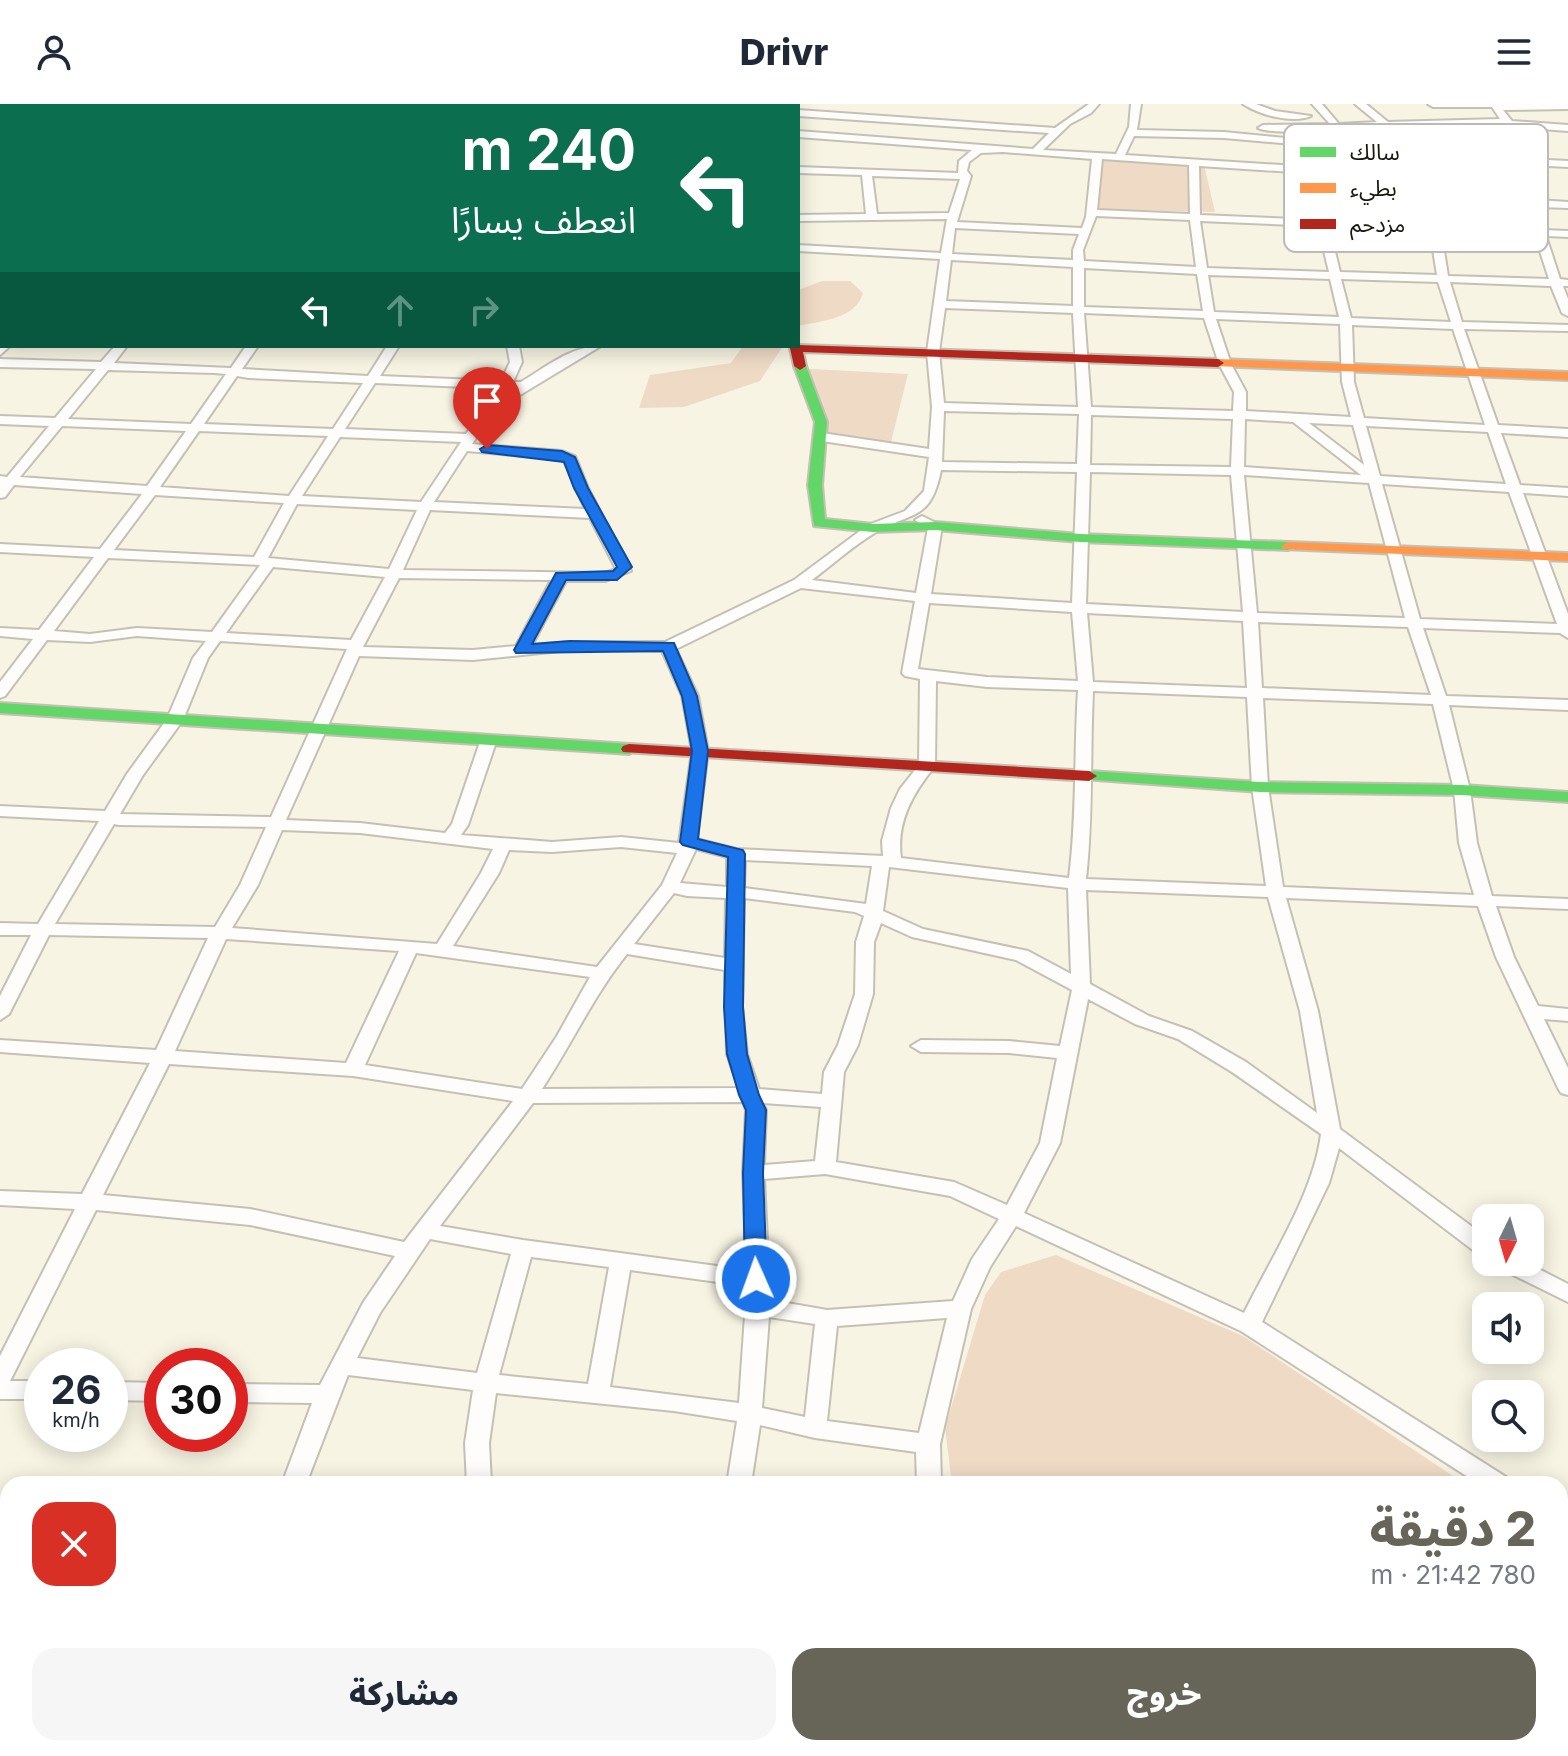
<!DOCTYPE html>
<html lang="ar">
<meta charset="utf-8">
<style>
body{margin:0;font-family:Inter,"Noto Sans Arabic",sans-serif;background:#f6f6f7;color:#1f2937;direction:rtl;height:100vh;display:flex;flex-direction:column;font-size:30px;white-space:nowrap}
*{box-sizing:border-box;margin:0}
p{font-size:26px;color:#747a83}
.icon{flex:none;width:44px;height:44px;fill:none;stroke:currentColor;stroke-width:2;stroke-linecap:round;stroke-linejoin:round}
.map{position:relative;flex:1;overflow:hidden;direction:ltr}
.sheet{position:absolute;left:0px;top:1372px;width:1568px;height:280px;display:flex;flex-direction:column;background:#fff;border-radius:24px 24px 0 0;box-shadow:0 4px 20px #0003;direction:rtl}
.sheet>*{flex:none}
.hud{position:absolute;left:0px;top:0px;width:800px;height:244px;box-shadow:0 4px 20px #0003;direction:rtl;background:#0b6e4f;color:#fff;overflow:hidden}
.needle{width:52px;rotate:185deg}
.tools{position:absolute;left:1472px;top:1100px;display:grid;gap:16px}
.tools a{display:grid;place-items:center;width:72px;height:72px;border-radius:16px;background:#fff;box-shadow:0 4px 20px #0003;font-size:40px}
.speed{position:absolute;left:24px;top:1244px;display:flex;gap:16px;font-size:40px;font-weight:700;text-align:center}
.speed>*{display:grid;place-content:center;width:104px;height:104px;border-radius:50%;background:#fff;box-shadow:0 4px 20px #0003;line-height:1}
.speed small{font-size:20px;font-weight:400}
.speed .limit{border:12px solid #d22;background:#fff;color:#111}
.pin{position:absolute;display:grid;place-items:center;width:68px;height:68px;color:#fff;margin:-82px -34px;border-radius:50% 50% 50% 0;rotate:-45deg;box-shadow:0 0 8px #0007}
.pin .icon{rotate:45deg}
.me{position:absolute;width:88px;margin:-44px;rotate:358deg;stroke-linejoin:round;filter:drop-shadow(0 0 6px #0008)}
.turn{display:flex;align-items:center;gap:28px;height:168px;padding:0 32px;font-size:36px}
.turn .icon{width:104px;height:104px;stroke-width:2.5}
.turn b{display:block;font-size:56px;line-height:68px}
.lanes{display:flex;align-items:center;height:76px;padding:0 32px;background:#0003;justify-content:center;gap:40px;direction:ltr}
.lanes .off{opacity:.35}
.round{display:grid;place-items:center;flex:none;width:84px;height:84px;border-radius:24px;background:#f6f6f7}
.headline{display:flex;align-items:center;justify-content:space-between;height:136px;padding:0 32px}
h1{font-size:48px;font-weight:800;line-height:60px;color:#676558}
.action{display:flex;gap:16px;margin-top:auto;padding:16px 32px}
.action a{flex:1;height:92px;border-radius:24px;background:#676558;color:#fff;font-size:32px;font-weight:800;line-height:92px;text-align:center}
.action a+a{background:#f6f6f7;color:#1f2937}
header{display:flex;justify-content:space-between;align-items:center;height:104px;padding:0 32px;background:#fff;font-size:36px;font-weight:800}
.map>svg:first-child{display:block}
.green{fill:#efdac6}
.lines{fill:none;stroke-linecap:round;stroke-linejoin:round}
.street-casing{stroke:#c4c1b4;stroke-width:4}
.fast-casing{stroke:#c4c1b4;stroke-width:4}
.slow-casing{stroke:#c4c1b4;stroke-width:4}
.jam-casing{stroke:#c4c1b4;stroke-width:4}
.street{fill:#fefdfb;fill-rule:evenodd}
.fast{fill:#63d668;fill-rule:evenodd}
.slow{fill:#ff974d;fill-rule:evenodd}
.jam{fill:#b3261e;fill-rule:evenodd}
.route{fill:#1a73e8;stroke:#114b97;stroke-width:2}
.key{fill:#fff;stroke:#babab6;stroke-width:2}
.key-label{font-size:22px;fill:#1a180d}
</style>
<header><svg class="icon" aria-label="menu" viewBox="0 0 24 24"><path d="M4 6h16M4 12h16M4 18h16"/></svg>Drivr<svg class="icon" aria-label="person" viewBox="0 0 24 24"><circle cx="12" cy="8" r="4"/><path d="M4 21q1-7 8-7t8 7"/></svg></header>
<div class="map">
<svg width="1568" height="1652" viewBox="0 0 1568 1652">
<rect width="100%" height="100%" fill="#f7f4e3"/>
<!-- green -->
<path class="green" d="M1096 49 1203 57 1215 108 1099 105Z
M822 177H850L863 189C856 215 821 217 798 222V186Z
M743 242H783L760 277 684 303 639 304 650 271 731 259Z
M792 264 908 270 891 338 827 330Z
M1056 1151 1243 1232 1465 1380H952L945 1324 985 1191 1001 1168Z
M1560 1452 1568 1459V1652H1003L1001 1644H1560Z"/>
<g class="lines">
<defs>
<path id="street" d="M648 0H658L646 2Z
M1089 0H1099L1091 9 1070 20 1043 46 1116 50 1129 23 1131 0H1141L1137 26 1224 28 1448 50 1442 30 1432 21C1403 22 1276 34 1258 24L1263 21 1330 20 1312 0H1322L1339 20 1377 18 1355 0H1366L1388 18 1500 15 1492 3H1433L1428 0H1568V5L1503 6 1512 17 1568 21V27L1513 23 1527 55 1568 57V63L1529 61 1538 96 1568 98V104L1539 103 1544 126 1568 127V133L1546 132 1560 175 1568 176V182H1563L1568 195V212L1562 209 1551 182 1450 178 1462 218 1568 221V227L1464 225 1498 321 1568 325V333L1501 329 1520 381 1568 384V392L1523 389 1568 510V534L1560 529 1423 524 1446 592 1568 596V606L1449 601 1470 686 1477 739 1492 792 1568 795V805L1496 802 1514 853 1538 902 1568 905V917L1544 915 1568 964V991L1561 989 1558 984 1496 853 1478 802 1286 794 1318 907 1340 1025 1486 1133V1152L1478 1150 1339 1044 1329 1079 1262 1218 1506 1373 1510 1380H1479L1241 1227 1016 1122 990 1163 971 1205 940 1340 941 1380H917L916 1348 815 1334 760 1321 751 1380H727L737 1317 674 1307 496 1289 489 1339 491 1380H467L465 1339 473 1286 348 1271 306 1380H282L312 1299 230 1298V1280L320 1281 363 1199 395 1152 250 1121 96 1106 10 1277H42V1295H0V1252L75 1105 0 1101V1087L82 1090 150 959 0 948V936L156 946 208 834 49 831 9 910 0 916V892L31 831H0V819L38 820 99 717 0 712V702L105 707 127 670 167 615 193 554 206 537 137 532 90 538 47 536 5 592 0 594V578L33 535 0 532V524L39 526 94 453 0 448V440L100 445 142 390 14 381 5 393 0 394V372L7 373 49 322 0 320V312L55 314 96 265 0 263V255L101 258 115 242H127L114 259 231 264 246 242H258L242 265 368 272 387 242H399L380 272 501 277 510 258 507 242H519L522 258 513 278H521C546 263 571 242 601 242L495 306 472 340 562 347 575 352 588 384 631 467 606 477H566L532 541 570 538H665L794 476 868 421 905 407 924 387 929 353 822 337 816 333 822 329 929 345 932 303 927 248 940 155 798 147V141L941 149 947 115 798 117V111L866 110 862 71 798 69V63L958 69 959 57 972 46 798 33V27L1033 45 1049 29 798 12V6L1055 24ZM1443 21H1503L1517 54 1458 51 1451 29ZM1134 32 1224 34 1519 60 1528 96 1375 90 1360 87 1350 72 1458 85 1463 82 1458 79 1342 65 1125 51ZM1003 48 1092 55 1086 113 1082 124 957 118 971 72 967 67 969 58 981 49ZM1102 55 1189 61 1190 110 1097 106ZM1199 62 1339 71 1353 92 1367 94 1419 120 1200 111ZM872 72 960 75 949 109 877 110ZM1386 95 1529 102 1533 125 1437 121ZM1096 112 1190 116 1196 163 1084 157 1083 146ZM1200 117 1318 122 1329 168 1207 164ZM1329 123 1430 127 1437 171 1340 168ZM955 124 1079 130 1073 146V156L952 150ZM1441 128 1535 132 1549 175 1448 172ZM951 156 1073 163V202L946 197ZM1084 164 1197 170 1203 207 1084 203ZM1208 171 1330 175 1339 213 1214 208ZM1341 175 1438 178 1451 218 1351 214ZM945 204 1073 209 1078 303 944 299 939 248ZM1084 209 1204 214 1219 260 1234 288 1233 307 1091 303ZM1216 215 1340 220 1342 278 1351 313 1246 307V288L1231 260ZM1352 221 1453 225 1485 321 1364 314 1354 278ZM108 266 214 269 226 270 191 320 68 315ZM237 272 249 274 363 279 333 325 204 320ZM375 279 510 285 486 300 466 330 345 325ZM944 307 1079 310 1077 360 942 358ZM1091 311 1233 315 1231 363 1090 361ZM1245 315 1293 318 1361 371 1244 363ZM1309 319 1353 321 1364 361ZM62 322 186 327 147 382 20 373ZM1366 322 1488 328 1506 380 1380 372ZM199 327 328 332 289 392 160 383ZM340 333 461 338 421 398 302 392ZM467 347 559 355 564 357 585 405 434 398ZM941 366 1077 368 1072 499 931 490 942 422 922 412 915 416 928 424 916 489 812 476C833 460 855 440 878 427 914 407 931 416 941 366ZM1090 368 1231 371 1243 508 1086 500ZM1244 371 1369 379 1405 514 1257 509ZM1382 380 1509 388 1557 520 1420 515ZM155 391 284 399 254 453 114 446ZM297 400 417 406 389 465 268 454ZM430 406 590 414 616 465 605 469 403 466ZM108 454 259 461H260L212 528 137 524 90 530 54 527ZM273 463 385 473 351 536 226 529ZM399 474 551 476 516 542 473 546 363 543ZM801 484 915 497 902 569 905 572 920 575 919 661 900 685 891 704 882 737 883 752 736 745 697 735 708 647 698 592 676 545ZM929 499 1072 508 1078 577 987 573 918 565ZM1087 509 1243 517 1247 584 1093 578ZM1258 518 1408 523 1431 591 1262 584ZM220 537 347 545 271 713 120 710 143 671 183 616 208 554ZM570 546 662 547 682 592 692 647 679 739 621 733 552 738 461 731 468 721 496 638 488 633 480 638 452 720 445 729 360 719 286 716 359 552 473 556ZM936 577 987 583 1078 586C1074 649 1077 712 1069 774L901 754C896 718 913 689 935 662ZM1093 587 1247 593 1252 683 1266 782 1086 775C1093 713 1090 650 1093 587ZM1263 594 1433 600 1454 686 1459 739 1474 791 1283 783 1268 683ZM114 720 119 721 266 723 240 781 215 823 55 820ZM282 726 360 729 493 745 481 769 437 840 232 824 258 781ZM621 743 677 749 662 781 597 863 453 842 499 769 509 746 552 748ZM696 745 727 753V783L680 779ZM745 756 872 762 866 800 744 784ZM889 763 1068 784 1071 870 1028 847 923 825 883 807ZM1086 786 1268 793 1300 907 1317 1009 1246 958 1192 927 1149 912 1090 880ZM674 789 687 792 726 794 725 854 634 840ZM744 794 855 808 864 812 856 838 855 890 838 941 824 968 822 990 759 985 747 950 742 903ZM881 819 912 833 1016 856 1072 886 1060 942 1009 937 921 936 911 942 921 948 1009 949 1057 954 1040 1039 1007 1101 954 1078 836 1058 844 968 858 941 873 890 874 838ZM226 835 399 847 346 959 175 947ZM416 849 590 873 557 932 522 985 365 961ZM627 850 725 866 727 950 739 984 542 985C571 941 594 891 627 850ZM1088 895 1135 920 1178 935 1232 968 1321 1030C1314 1089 1270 1156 1244 1209L1024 1109 1060 1039ZM169 960 353 972 513 997 404 1138 250 1105 103 1091ZM743 998 746 1006 743 1069 747 1166 523 1136 440 1122 533 999ZM763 999 821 1003 815 1057 764 1061 766 1006ZM825 1070 950 1092 999 1115 972 1155 953 1197 827 1206 770 1196 764 1075ZM430 1135 511 1150 477 1269 357 1254 380 1209ZM531 1153 609 1163 588 1280 499 1271ZM630 1166 747 1182 739 1299 610 1283ZM769 1213 815 1220 805 1313 762 1304ZM947 1214 919 1329 827 1317 837 1222Z
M1243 0H1256L1275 7 1311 12C1292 20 1260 11 1243 0Z
M0 76H2V82H0Z
M0 124H2L0 132Z
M0 158H2V164H0Z
M0 210H2V216H0Z
M0 239 10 242 0 251Z
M1496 1158H1525L1568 1180V1198L1499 1164Z
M110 1278 162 1279V1297L110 1296Z
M1560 1414 1568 1417V1441L1560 1438Z
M0 1479 8 1480V1502L0 1501Z
M107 1644H134L131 1652H104Z
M421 1644H447L445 1652H419Z
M790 1644H816V1652H790Z"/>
<path id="fast" d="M800 258 806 262 827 318 822 381 825 415 873 420 935 418 1080 430 1288 438 1295 442 1288 446 1080 438 935 426 873 428 814 422 808 381 815 318 794 262Z
M0 599 629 640 637 645 629 650 0 609Z
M1089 667 1260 678 1462 681 1568 688V698L1462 691 1260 688 1083 675 1081 672Z"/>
<path id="slow" d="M499 0H509L497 2Z
M0 24H2V30H0Z
M1218 255 1568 268V276L1214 262 1212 259Z
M1288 438 1568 449V457L1283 445 1281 442Z"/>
<path id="jam" d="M798 241 1218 255 1224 259 1218 263 803 248 806 262 800 266 794 262 790 244Z
M629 640 1089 667 1097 672 1089 677 623 648 621 645 623 642Z"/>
</defs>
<!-- street casing -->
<use href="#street" class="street-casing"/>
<!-- fast casing -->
<use href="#fast" class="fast-casing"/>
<!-- slow casing -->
<use href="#slow" class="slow-casing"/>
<!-- jam casing -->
<use href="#jam" class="jam-casing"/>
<!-- street -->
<use href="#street" class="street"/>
<!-- fast -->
<use href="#fast" class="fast"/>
<!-- slow -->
<use href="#slow" class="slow"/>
<!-- jam -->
<use href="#jam" class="jam"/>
</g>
<!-- route -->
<path class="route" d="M487 341 562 347 575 353 588 384 632 463 617 476H566L532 540 570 537 674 539 697 592 708 647 698 735 743 746 745 750 743 903 747 950 759 991 766 1006 763 1069 767 1175 764 1181H748L745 1175 743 1069 746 1006 739 991 727 950 724 903 728 753 683 741 680 738 692 647 682 592 663 547 516 549 514 546 556 469 613 467 617 463 574 384 564 358 482 348 480 345Z"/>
<!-- legend -->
<rect x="1284" y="20" width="264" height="128" rx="12" class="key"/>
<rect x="1300" y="43" width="36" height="10" fill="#63d668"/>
<rect x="1300" y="79" width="36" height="10" fill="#ff974d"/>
<rect x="1300" y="115" width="36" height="10" fill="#b3261e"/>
<g class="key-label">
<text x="1350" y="56">سالك</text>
<text x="1350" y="92">بطيء</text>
<text x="1350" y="128">مزدحم</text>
</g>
</svg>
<div class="tools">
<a><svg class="needle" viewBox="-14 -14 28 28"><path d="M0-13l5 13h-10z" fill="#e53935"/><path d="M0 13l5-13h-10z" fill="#747a83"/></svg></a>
<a><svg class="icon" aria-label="sound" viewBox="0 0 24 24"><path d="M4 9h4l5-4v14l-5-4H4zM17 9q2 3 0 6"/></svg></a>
<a><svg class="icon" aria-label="search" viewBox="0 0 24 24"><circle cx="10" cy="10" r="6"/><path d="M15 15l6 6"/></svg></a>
</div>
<div class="speed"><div>26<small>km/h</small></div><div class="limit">30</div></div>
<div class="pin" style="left:487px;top:345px;background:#d93025"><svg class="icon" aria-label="arrive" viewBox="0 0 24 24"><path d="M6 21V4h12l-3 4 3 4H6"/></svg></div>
<svg class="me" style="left:756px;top:1175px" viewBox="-20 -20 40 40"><circle r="17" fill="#1a73e8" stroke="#fff" stroke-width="3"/><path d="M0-11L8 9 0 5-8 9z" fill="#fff"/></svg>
<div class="hud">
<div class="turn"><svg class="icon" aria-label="left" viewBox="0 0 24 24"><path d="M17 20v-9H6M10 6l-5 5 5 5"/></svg><div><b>240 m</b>انعطف يسارًا</div></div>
<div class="lanes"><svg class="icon" aria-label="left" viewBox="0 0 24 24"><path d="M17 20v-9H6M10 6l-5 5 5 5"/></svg><svg class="icon off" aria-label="ahead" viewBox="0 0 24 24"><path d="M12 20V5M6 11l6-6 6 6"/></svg><svg class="icon off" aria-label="right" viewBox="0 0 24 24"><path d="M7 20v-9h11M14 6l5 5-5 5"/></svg></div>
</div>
<section class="sheet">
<div class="headline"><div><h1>2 دقيقة</h1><p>780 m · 21:42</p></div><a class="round" style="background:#d93025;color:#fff"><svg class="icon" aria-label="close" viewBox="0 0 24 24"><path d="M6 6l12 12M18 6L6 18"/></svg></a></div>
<div class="action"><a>خروج</a><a>مشاركة</a></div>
</section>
</div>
